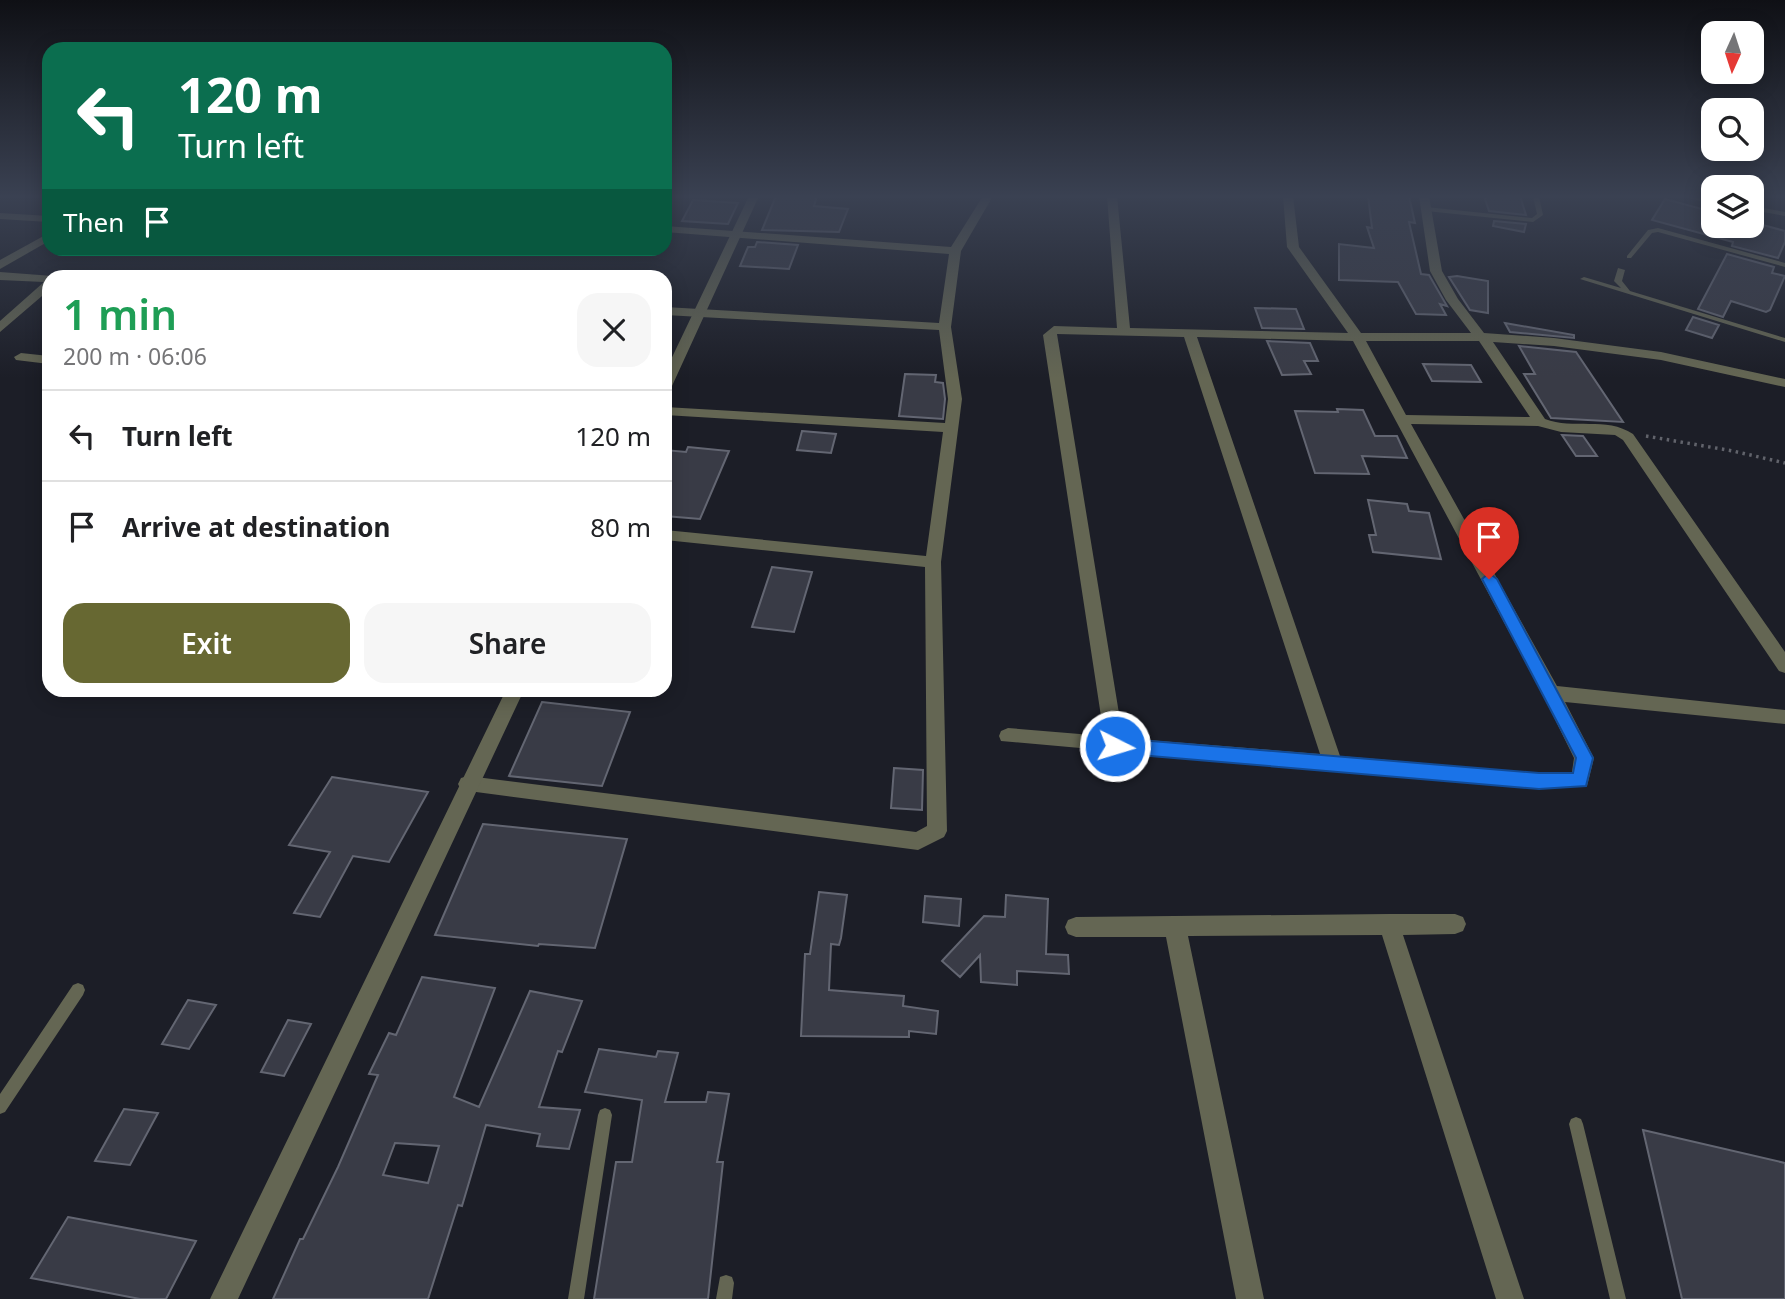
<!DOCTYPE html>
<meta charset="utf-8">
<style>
body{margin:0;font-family:"Noto Sans",sans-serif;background:#f6f6f6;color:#202124;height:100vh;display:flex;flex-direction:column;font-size:26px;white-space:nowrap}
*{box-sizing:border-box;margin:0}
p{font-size:23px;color:#757577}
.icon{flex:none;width:38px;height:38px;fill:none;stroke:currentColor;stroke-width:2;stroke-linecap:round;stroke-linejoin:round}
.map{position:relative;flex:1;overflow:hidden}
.sheet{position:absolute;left:42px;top:270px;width:630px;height:427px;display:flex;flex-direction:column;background:#fff;border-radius:21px;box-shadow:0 4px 18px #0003}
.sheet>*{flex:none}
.guide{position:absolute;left:42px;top:42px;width:630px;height:214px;border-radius:21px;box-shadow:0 4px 18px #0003;background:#0b6e4f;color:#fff;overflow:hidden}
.needle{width:46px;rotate:183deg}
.fabs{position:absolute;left:1701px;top:21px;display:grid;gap:14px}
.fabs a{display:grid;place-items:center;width:63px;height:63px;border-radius:14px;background:#fff;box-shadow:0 4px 18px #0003;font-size:35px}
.pin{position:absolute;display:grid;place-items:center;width:60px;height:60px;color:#fff;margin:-72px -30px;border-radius:50% 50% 50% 0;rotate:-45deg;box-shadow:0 0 7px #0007}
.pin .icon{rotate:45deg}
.me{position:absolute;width:77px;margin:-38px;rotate:95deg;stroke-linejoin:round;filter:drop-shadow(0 0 5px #0008)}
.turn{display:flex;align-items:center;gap:24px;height:147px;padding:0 21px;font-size:32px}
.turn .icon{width:91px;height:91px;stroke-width:2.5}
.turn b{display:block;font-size:49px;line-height:60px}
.then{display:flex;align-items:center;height:66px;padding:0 21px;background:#0003;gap:14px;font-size:26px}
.round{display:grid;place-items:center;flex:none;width:74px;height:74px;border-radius:21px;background:#f6f6f6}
.head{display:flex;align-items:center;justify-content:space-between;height:119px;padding:0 21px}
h1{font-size:42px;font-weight:600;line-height:52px;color:#1e9e55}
.primary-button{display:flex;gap:14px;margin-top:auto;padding:14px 21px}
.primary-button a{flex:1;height:80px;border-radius:21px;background:#676832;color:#fff;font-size:28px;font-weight:600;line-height:80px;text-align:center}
.primary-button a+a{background:#f6f6f6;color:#202124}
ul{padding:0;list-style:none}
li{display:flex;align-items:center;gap:21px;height:91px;padding:0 21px;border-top:2px solid #e0e0e0}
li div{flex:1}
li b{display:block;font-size:26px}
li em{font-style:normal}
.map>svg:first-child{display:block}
.building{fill:#393b46;stroke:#636672;stroke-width:2;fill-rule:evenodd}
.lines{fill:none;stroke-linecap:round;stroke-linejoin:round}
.path{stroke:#61636b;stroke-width:3.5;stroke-dasharray:2.5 4.5;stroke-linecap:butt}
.service{fill:#646653;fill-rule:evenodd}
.minor{fill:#646653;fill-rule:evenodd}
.tertiary{fill:#646653;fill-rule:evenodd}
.route{fill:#1a73e8;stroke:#114b97;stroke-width:2}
</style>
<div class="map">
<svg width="1785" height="1299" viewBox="0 0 1785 1299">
<rect width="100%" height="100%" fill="#1c1e27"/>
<!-- building -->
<path class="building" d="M776 196H817L814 206 848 209 839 232 762 230Z
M1368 196H1409L1415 223 1409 222 1421 274 1429 275 1447 306 1440 304 1446 315 1416 314 1398 282 1339 280V244L1374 248 1367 227 1372 228Z
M1484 196H1520L1526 215 1489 211Z
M1665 199 1713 212V226H1752V222L1785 231V242L1778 258 1732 246 1733 242 1652 220Z
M693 200 738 203 728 224 682 221Z
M1494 221 1526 224 1524 232 1493 226Z
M757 242 798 245 789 269 740 266 748 247H755Z
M1727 254 1774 267 1772 273 1785 276 1770 310 1766 312 1731 301 1723 317 1698 309Z
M1457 276 1488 281V313L1470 310 1449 277Z
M1255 308 1296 309 1304 329 1262 328Z
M1693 317 1719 325 1712 338 1686 330Z
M1505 323 1574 335V338L1510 332Z
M1267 341 1310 343 1318 361H1304L1311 374 1282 375Z
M1519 346 1576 352 1623 422 1551 418 1524 374H1535Z
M1423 364 1471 365 1481 382 1432 381Z
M905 374 936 375 935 382 943 383 945 399 943 419 899 416Z
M1337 409 1363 410 1375 436H1397L1407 458 1362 456 1369 474 1315 473 1295 411 1338 412Z
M802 431 836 434 831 453 797 450Z
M1562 435 1583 436 1597 456H1576Z
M688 447 729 451 700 519 665 516V450L686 452Z
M1368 500 1407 504 1409 511 1429 513 1441 559 1373 552 1369 535H1376Z
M772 567 812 572 794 632 752 627Z
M542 702 630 712 602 786 509 776Z
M894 768 923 770 922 810 891 808Z
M332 777 428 792 389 862 353 856 320 917 294 913 330 852 289 845Z
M483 824 627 839 595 948 539 944 538 946 435 935Z
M819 892 847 895 841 938 839 945 831 944 829 990 904 996 903 1006 938 1011 936 1034 909 1031V1037L801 1036 805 954H810Z
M1006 895 1048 899 1046 954 1068 955 1069 974 1017 971V985L981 982 980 955 960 977 942 961 984 916 1005 917Z
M925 896 961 899 959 926 923 922Z
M422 977 495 988 454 1097 479 1107 530 991 582 1001 562 1052 558 1051 539 1107 580 1110 569 1149 537 1146 540 1134 486 1125 462 1206 458 1205 428 1299H273L300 1239H303L338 1167 378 1075 369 1074 389 1033 396 1035ZM395 1143 439 1146 428 1183 383 1175Z
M188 1000 216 1005 189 1049 162 1044Z
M288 1020 311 1024 284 1076 261 1072Z
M599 1049 656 1057 658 1051 678 1053 665 1102H706L708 1092 729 1094 717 1162H723L708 1299H594L616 1162H632L642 1100 585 1092Z
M124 1109 158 1113 130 1165 95 1161Z
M1643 1130 1785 1163V1299H1682Z
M68 1217 196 1241 166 1299H140L31 1278Z"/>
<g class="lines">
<!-- path -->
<path class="path" d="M1646 436 1733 451 1785 463"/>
<!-- service -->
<path class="service" d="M1533 196H1539L1543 215 1533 222 1426 211 1423 209 1426 207 1532 218 1537 214Z
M1679 196H1693L1713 200V204Z
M1752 206 1785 212V216L1752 210Z
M1658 228 1785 263V267L1658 232 1652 233 1631 258H1627V256L1648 230Z
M1618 268 1625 270 1622 281 1630 291 1785 338V342L1580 279 1584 277 1621 288 1614 281Z
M78 983 83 985 85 990 83 995 5 1112 0 1114V1094L73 985Z
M605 1108 610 1110 612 1115 584 1299H568L598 1115 600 1110Z
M1576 1117 1581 1119 1583 1124 1626 1299H1610L1569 1124 1571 1119Z
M726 1275 732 1277 734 1283 732 1299H716L720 1277Z"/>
<!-- minor -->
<path class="minor" d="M983 196H993L961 251 951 327 962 399 941 562 947 831 944 837 918 850 461 790 458 784 461 778 468 776 916 832 927 826 925 567 665 540V530L926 556 943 432 665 415V407L945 423 948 399 939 330 665 315V307L939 323 949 254 665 232V226L951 247Z
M1107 196H1117L1130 328 1348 333 1287 247 1283 196H1293L1299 247 1361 333H1471L1446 300 1430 271 1419 196H1429L1442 271 1458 299 1484 333 1554 338 1661 352 1785 379V387L1661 360 1554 346 1493 342 1545 419C1573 430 1606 416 1633 434L1785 652V673L1779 671 1623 440 1615 435 1561 432 1538 426 1411 424 1557 686 1785 710V724L1565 702 1594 758 1587 786 1539 789 1001 741 999 736 1001 731 1008 728 1104 736 1043 335 1054 326 1117 328ZM1057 334 1184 337 1320 754 1123 738ZM1197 337 1353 341 1543 695 1574 758 1572 772 1539 773 1340 756ZM1366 341H1479L1530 417 1406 415Z
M0 213 49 216V222L0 219Z
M49 233V241L0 269V260Z
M0 272 53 276H49V290L0 332V321L44 282 0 280Z
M21 353 49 356V364L16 360 14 357Z
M1389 914H1455L1463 917 1466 924 1463 931 1455 934 1403 935 1524 1299H1496L1382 935 1188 936 1264 1299H1236L1166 937H1076L1068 934 1065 927 1068 920 1076 917Z"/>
<!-- tertiary -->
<path class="tertiary" d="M749 196H759L672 386 665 390V372Z
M506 690H524L238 1299H210Z"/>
</g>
<!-- sky -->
<linearGradient id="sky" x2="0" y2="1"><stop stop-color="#0f1015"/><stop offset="0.52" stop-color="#3a4152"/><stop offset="1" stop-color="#3a4152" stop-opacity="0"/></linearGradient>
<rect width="1785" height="378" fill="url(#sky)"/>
<!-- route -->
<path class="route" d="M1489 573 1497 579 1593 758 1586 786 1539 789 1115 753 1109 751 1107 746 1109 740 1115 738 1539 773H1573L1576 758 1482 579Z"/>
</svg>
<div class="fabs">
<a><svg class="needle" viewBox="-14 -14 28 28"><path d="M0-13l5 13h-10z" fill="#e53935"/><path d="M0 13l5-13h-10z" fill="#757577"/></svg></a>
<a><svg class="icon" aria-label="search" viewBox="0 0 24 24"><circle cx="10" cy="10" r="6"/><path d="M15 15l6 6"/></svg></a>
<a><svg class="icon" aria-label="layers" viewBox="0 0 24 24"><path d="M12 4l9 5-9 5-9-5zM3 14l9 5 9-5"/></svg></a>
</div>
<div class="pin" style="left:1489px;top:579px;background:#d93025"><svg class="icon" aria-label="arrive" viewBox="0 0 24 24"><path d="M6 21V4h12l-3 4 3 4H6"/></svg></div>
<svg class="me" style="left:1115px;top:746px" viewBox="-20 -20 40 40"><circle r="17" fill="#1a73e8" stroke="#fff" stroke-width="3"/><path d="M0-11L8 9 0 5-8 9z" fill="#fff"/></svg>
<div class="guide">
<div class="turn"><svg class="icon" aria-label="left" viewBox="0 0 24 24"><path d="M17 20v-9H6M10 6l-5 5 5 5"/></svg><div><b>120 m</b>Turn left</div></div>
<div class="then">Then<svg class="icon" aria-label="arrive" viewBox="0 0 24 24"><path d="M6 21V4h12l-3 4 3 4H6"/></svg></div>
</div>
<section class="sheet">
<div class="head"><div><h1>1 min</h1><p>200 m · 06:06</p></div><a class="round"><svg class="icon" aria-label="close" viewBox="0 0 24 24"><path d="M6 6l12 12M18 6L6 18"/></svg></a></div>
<ul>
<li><svg class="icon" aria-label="left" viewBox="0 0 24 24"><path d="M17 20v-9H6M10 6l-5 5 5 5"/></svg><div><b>Turn left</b></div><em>120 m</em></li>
<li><svg class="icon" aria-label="arrive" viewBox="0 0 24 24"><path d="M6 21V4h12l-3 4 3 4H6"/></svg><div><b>Arrive at destination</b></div><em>80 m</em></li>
</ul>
<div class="primary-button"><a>Exit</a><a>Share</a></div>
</section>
</div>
